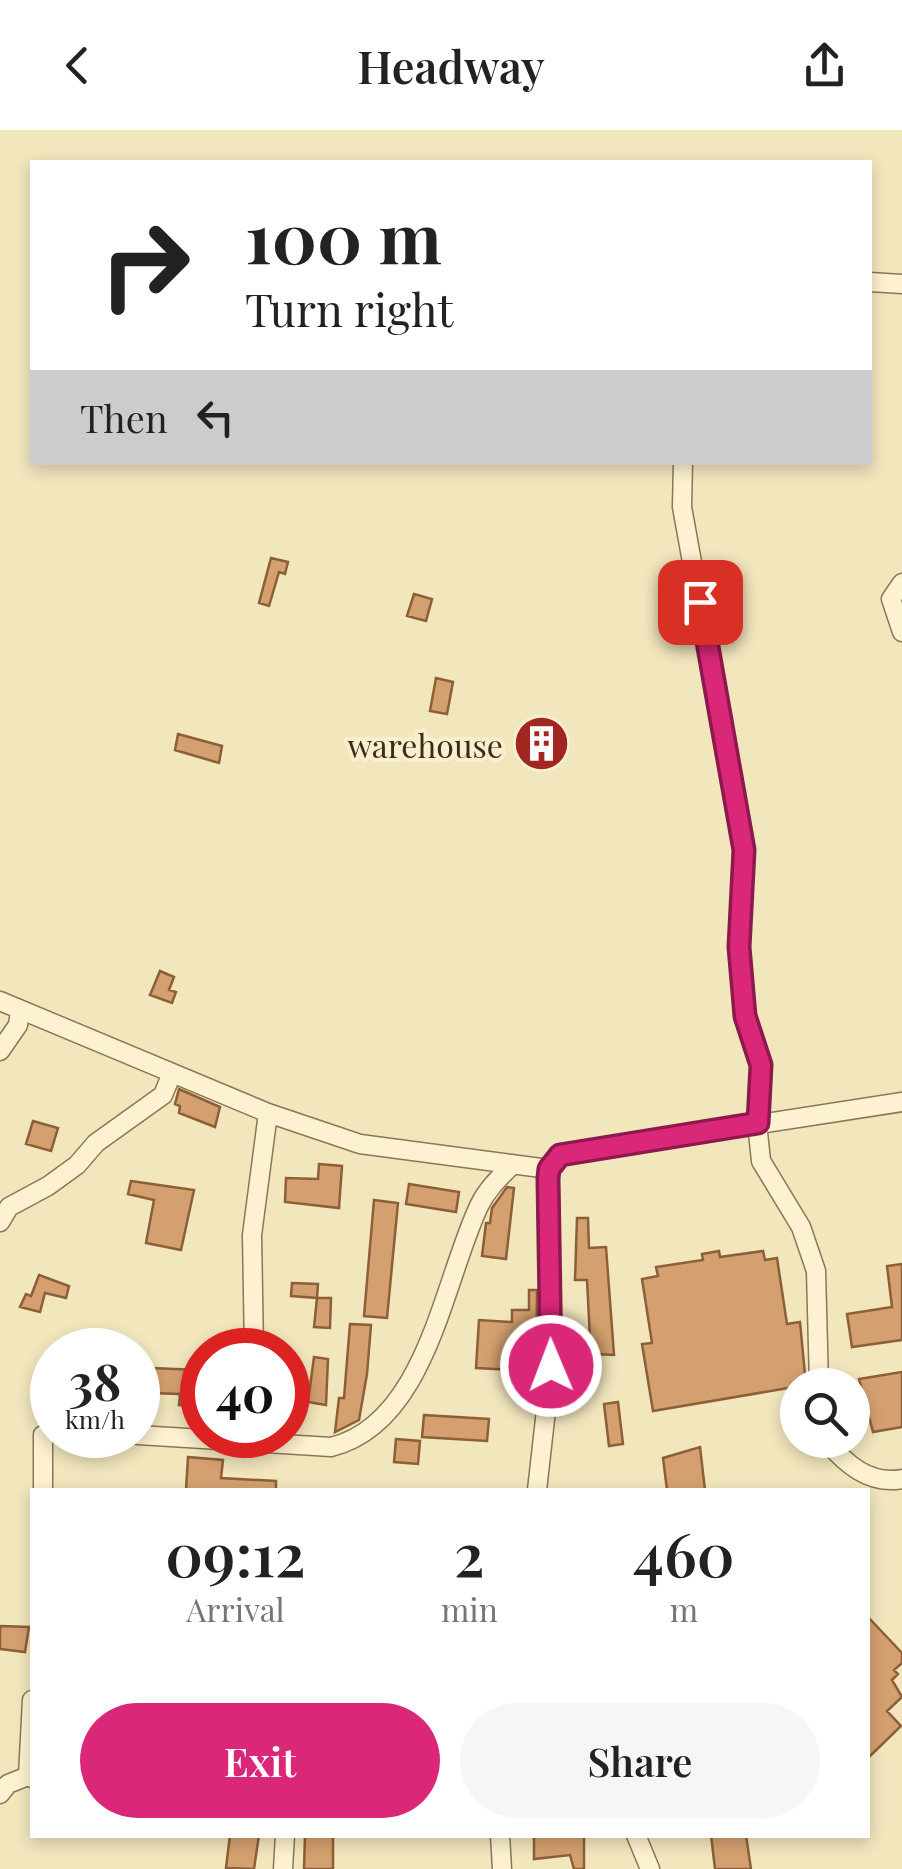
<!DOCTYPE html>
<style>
body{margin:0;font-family:"Playfair Display",serif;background:#f6f6f6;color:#222;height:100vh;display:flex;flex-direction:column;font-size:38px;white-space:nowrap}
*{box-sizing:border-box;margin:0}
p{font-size:32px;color:#767676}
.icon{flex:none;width:55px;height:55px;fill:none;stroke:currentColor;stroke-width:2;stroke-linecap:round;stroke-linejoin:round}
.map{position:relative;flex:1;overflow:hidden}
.panel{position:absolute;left:30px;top:1358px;width:840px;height:350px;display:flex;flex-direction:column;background:#fff;border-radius:0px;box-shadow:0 5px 15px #0003}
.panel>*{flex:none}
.top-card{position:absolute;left:30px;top:30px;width:842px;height:305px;border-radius:0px;box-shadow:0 5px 15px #0003;background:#fff;color:#222;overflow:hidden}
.tools{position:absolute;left:780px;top:1238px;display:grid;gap:20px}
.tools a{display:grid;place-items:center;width:90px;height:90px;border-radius:50%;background:#fff;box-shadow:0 5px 15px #0003;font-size:50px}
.speed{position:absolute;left:30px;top:1198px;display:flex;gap:20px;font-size:50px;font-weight:700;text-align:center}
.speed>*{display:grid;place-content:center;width:130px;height:130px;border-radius:50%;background:#fff;box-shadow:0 5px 15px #0003;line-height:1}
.speed small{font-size:25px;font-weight:400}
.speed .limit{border:15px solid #d22;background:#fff;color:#111}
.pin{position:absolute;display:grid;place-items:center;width:85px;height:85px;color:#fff;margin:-42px;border-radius:20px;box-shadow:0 5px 15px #0006}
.me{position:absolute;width:110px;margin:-55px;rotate:359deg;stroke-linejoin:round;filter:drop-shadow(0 0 8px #0008)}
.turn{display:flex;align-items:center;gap:35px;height:210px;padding:0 50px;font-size:45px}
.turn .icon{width:130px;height:130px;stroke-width:2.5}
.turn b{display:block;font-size:70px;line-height:85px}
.then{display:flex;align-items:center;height:95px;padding:0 50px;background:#0003;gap:20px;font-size:38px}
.eta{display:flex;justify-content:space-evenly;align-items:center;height:170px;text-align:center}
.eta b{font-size:60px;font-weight:600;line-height:70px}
.primary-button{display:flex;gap:20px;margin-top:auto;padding:20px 50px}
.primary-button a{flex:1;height:115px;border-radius:60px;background:#db2777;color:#fff;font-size:40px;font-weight:600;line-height:115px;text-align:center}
.primary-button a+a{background:#f6f6f6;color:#222}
header{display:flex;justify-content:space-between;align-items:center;height:130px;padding:0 50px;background:#fff;font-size:45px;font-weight:600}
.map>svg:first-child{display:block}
.building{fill:#d4a06f;stroke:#8d5f38;stroke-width:2.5}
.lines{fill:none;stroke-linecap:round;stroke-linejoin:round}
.minor-casing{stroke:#8c7655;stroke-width:21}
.minor{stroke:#fcf2d1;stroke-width:18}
.route-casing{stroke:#8e194d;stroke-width:25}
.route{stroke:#db2777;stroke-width:18}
.labels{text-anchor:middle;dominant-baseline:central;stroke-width:8;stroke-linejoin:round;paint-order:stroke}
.poi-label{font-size:32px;fill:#3a2c1b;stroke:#f9efce;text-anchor:end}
</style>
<header><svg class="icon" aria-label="back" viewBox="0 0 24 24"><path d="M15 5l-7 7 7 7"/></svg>Headway<svg class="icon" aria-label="share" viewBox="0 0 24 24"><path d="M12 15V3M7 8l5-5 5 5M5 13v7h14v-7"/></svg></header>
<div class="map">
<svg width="902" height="1739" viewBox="0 0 902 1739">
<rect width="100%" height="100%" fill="#f2e6bd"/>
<!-- building -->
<path class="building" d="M271 428 288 432 285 444 279 442 269 476 259 473Z
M414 464 432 469 426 491 407 486Z
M436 548 453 552 447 584 430 581Z
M563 599 566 624 521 629 518 605Z
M178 604 222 616 219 633 175 620Z
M160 841 174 847 169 860 176 862 172 873 150 865Z
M179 959 220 977 215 997 179 983 180 976 175 974Z
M33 991 58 998 51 1021 26 1014Z
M319 1034 342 1036 339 1078 285 1072 286 1048 318 1049Z
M131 1051 194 1060 181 1120 146 1113 154 1070 128 1064Z
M409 1054 459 1062 456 1082 406 1074Z
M507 1057 514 1058 506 1129 482 1126 486 1093H490L492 1078Z
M374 1070 398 1073 387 1188 364 1186Z
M577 1088H588L589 1118 606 1117 614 1225 576 1223 575 1210 590 1209 587 1150H575Z
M719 1121 720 1127 763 1121 765 1130 777 1128 787 1194 800 1192 806 1255 653 1281 642 1214 652 1213 642 1149 658 1146 656 1137 703 1130 702 1124Z
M902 1134V1210L852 1217 847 1184 892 1177 887 1136Z
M39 1145 69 1156 66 1168 45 1163 40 1182 20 1177 26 1164 31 1166Z
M292 1153 318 1154 317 1168H331L330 1198 314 1197 317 1168 291 1166Z
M529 1160H537L536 1255 513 1253 514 1240 476 1238 479 1190 512 1192V1180H529Z
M350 1194 371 1195 367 1244 359 1290 335 1302 339 1268H344Z
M314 1227 328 1229 326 1275 308 1272Z
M152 1238 197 1240 195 1276 179 1275 180 1264 151 1263Z
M902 1242V1297L873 1302 859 1249Z
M618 1272 623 1314 609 1316 604 1274Z
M424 1285 489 1289 487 1311 422 1307Z
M396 1309 420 1311 418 1334 394 1332Z
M700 1317 705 1360H667L663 1328Z
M188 1327 223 1330 221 1348 276 1351V1360H186Z
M868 1487 902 1523V1533L894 1540 898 1544 892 1550 902 1567 887 1581 901 1596 868 1628Z
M0 1496 29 1497 25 1522 0 1519Z
M230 1705H259L254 1739 226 1738Z
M305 1705H333V1739H304Z
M534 1705H584V1739H574L570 1725 534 1729Z
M711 1705H746L751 1739H715Z"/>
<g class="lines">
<defs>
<path id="minor" d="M870 152 902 154
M683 332 682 377 744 719 739 817 745 886 761 935 757 993 761 1031 801 1097 816 1141 819 1255
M902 453 891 469 902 502
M0 871 268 983 360 1014 549 1039
M0 921 18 895 20 881
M0 1092 9 1077 48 1056 77 1035 96 1013 163 965 172 943
M254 1220 252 1105 268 983
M138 1305 331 1317C426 1294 443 1152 479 1076 487 1059 500 1047 513 1034
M825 1310C846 1334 869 1355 902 1349
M43 1360V1305L52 1300
M537 1360 551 1236 548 1048 549 1039 560 1025 902 972
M32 1570 28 1646 32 1648
M0 1664 8 1654 28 1646
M500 1705 502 1739
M636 1705 650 1739
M283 1739 285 1705"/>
</defs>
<!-- minor casing -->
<use href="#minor" class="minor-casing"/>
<!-- minor -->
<use href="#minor" class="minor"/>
</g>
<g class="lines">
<defs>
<path id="route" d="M551 1236 548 1048 549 1039 560 1025 758 993 761 935 745 886 739 817 744 720 700 472"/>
</defs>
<!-- route casing -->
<use href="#route" class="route-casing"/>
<!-- route -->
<use href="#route" class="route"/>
</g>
<!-- icons -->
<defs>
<symbol id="building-disc" viewBox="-11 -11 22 22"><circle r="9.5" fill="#a1261f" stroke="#f9efce"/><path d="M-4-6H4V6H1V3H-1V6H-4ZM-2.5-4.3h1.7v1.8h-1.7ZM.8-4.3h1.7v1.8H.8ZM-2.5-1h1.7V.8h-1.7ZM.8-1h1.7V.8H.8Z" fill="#fff"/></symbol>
</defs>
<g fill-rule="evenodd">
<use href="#building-disc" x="510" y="582" width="63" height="63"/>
</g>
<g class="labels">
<!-- poi labels -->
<g class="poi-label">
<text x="503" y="614">warehouse</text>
</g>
</g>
</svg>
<div class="tools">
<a><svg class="icon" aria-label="search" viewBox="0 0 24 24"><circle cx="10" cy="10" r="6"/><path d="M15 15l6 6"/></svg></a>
</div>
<div class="speed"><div>38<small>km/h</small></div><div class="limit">40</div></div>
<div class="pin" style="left:700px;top:472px;background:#d93025"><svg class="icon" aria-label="arrive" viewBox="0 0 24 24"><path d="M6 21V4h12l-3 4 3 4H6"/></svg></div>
<svg class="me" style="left:551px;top:1236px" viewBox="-20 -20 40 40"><circle r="17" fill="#db2777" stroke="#fff" stroke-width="3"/><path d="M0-11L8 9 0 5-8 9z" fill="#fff"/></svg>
<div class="top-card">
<div class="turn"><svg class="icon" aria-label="right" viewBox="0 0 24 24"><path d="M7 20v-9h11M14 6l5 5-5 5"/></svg><div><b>100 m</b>Turn right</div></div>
<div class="then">Then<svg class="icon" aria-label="left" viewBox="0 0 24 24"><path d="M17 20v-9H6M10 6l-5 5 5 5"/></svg></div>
</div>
<section class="panel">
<div class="eta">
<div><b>09:12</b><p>Arrival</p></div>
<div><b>2</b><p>min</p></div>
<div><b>460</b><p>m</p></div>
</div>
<div class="primary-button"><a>Exit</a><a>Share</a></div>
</section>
</div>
